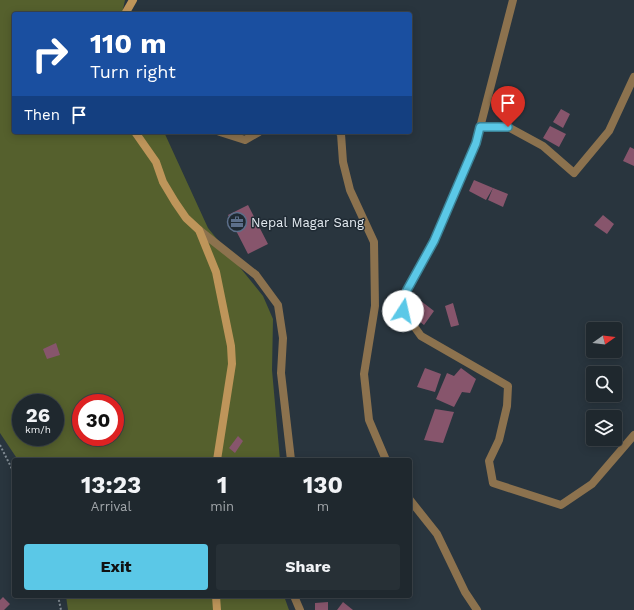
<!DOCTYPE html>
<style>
body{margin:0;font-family:"Work Sans",sans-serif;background:#273036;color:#f1f3f6;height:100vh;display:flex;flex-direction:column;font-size:15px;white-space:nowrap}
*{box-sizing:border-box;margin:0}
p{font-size:13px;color:#a1a6aa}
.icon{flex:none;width:22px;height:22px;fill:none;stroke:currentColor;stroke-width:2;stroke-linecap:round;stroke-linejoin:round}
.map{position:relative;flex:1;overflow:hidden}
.panel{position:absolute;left:12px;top:458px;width:400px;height:140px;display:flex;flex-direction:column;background:#1f282e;border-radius:4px;box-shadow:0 2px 10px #0003,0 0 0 1px #3c444a}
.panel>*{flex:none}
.banner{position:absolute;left:12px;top:12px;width:400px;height:122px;border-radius:4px;box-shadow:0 2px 10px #0003,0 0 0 1px #3c444a;background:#1a4fa0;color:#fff;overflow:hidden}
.needle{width:26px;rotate:76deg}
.fabs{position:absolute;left:586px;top:322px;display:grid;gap:8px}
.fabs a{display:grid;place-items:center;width:36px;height:36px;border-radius:4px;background:#1f282e;box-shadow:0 2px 10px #0003,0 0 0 1px #3c444a;font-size:20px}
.speed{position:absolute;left:12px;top:394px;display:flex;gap:8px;font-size:20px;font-weight:700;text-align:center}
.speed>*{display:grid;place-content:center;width:52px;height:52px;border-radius:50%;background:#1f282e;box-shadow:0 2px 10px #0003,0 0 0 1px #3c444a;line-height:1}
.speed small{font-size:10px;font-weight:400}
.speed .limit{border:6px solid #d22;background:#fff;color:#111}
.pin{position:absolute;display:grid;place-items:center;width:34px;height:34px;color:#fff;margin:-41px -17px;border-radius:50% 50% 50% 0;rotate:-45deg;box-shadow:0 0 4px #0007}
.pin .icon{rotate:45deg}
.me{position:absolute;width:44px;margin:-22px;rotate:10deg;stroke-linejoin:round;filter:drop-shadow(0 0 3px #0008)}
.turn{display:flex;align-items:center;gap:14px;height:84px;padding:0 12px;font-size:18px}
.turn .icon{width:52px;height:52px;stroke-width:2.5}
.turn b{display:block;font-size:28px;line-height:34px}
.then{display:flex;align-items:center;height:38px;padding:0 12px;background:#0003;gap:8px;font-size:15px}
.eta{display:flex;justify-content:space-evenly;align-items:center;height:68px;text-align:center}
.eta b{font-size:24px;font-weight:700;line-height:28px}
.action{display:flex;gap:8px;margin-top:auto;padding:8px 12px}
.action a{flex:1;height:46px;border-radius:4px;background:#5bc8e7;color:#111;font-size:16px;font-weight:700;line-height:46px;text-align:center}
.action a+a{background:#273036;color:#f1f3f6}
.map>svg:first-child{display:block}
.forest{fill:#55602d;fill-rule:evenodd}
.building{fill:#87556c}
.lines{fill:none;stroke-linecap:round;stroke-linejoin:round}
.path{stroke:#818b93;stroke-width:2;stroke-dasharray:2 2;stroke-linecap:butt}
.street{stroke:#8c724e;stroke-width:8}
.secondary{stroke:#be955a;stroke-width:8}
.route-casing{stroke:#3b8296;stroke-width:10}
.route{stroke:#5bc8e7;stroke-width:7}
.labels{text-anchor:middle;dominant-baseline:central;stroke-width:3;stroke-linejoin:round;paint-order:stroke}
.poi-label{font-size:13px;fill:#e2e9ef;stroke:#1f2a33;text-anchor:start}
</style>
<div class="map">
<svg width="634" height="610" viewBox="0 0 634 610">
<rect width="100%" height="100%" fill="#29353e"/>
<!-- forest -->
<path class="forest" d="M0 0H125L122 14H14V132H164L208 228 263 296 273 319 272 370 280 460H18L0 433ZM21 403H55V437H21ZM81 403H115V437H81Z
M66 596H284L289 610H68Z"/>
<!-- building -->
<path class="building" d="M561 109 570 114 563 128 553 122Z
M550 126 566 134 559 147 543 138Z
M630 147 634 149V166L623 161Z
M474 180 493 188 508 194 503 207 488 200 493 188 486 200 469 191Z
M248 205 268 244 248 254 228 215Z
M603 215 614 224 607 234 594 225Z
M421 301 434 311 424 325 411 315Z
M453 303 459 325 451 327 445 306Z
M56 343 60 355 47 359 43 349Z
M425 368 441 374 435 392 417 387Z
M461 368 476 379 470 393 462 392 454 407 436 399 447 373 454 376Z
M435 409 454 412 443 443 424 440Z
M238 436 243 441 235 453 229 448Z
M3 597 10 604 4 610H0V600Z
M328 602V610H315V603Z
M343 602 353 610H337Z"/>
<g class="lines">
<!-- path -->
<path class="path" d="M0 445 14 473
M58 596 61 610"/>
<!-- street -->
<path class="street" d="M513 0 476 143 434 241 407 290 403 311 421 336 508 386 507 406 499 440 489 461 493 483 561 505 592 484 634 435
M480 127H508L543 146 574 173 609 131 634 77
M220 132 245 140 259 132
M339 132 341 134 343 162 350 190 374 242 375 306 364 374 369 420 386 460
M199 230 256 275 278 305 283 338 281 373 291 460
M410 500 437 534 465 592 477 610
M294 596 300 610"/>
<!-- secondary -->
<path class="secondary" d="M125 14 133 0
M135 132 156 162 163 182 175 202 186 218 199 230 216 272 231 346 232 364 217 460
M216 596 217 610"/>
</g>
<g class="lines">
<defs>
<path id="route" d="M403 311 407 290 434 241 476 143 480 127H508"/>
</defs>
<!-- route casing -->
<use href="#route" class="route-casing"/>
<!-- route -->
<use href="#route" class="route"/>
</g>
<!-- icons -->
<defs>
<symbol id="office-ring" viewBox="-11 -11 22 22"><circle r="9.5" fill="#1f2a33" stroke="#5c6f8a" stroke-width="1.5"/><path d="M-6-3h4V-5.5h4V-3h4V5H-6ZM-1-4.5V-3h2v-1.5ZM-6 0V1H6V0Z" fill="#5c6f8a"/></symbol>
</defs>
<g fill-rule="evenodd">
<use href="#office-ring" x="226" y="211" width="22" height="22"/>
</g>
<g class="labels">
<!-- poi labels -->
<g class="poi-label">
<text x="251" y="222">Nepal Magar Sang</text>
</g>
</g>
</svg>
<div class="fabs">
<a><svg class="needle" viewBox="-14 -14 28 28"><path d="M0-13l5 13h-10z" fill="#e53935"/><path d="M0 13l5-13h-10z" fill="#a1a6aa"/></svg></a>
<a><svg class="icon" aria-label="search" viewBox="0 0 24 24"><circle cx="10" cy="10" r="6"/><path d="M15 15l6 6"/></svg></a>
<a><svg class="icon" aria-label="layers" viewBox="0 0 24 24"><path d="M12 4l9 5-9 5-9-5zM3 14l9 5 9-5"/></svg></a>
</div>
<div class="speed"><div>26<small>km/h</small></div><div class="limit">30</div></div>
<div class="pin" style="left:508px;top:127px;background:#d93025"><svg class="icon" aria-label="arrive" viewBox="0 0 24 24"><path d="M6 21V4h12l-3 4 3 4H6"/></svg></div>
<svg class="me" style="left:403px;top:311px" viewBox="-20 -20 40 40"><circle r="19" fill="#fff"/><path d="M0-13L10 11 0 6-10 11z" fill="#5bc8e7"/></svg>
<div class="banner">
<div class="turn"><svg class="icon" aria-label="right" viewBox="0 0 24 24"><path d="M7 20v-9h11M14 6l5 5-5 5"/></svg><div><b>110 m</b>Turn right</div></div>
<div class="then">Then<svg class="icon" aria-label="arrive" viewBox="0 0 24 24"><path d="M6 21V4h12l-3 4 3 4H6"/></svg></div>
</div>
<section class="panel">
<div class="eta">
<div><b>13:23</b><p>Arrival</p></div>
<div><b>1</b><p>min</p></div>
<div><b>130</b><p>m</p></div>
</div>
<div class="action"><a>Exit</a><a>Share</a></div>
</section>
</div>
